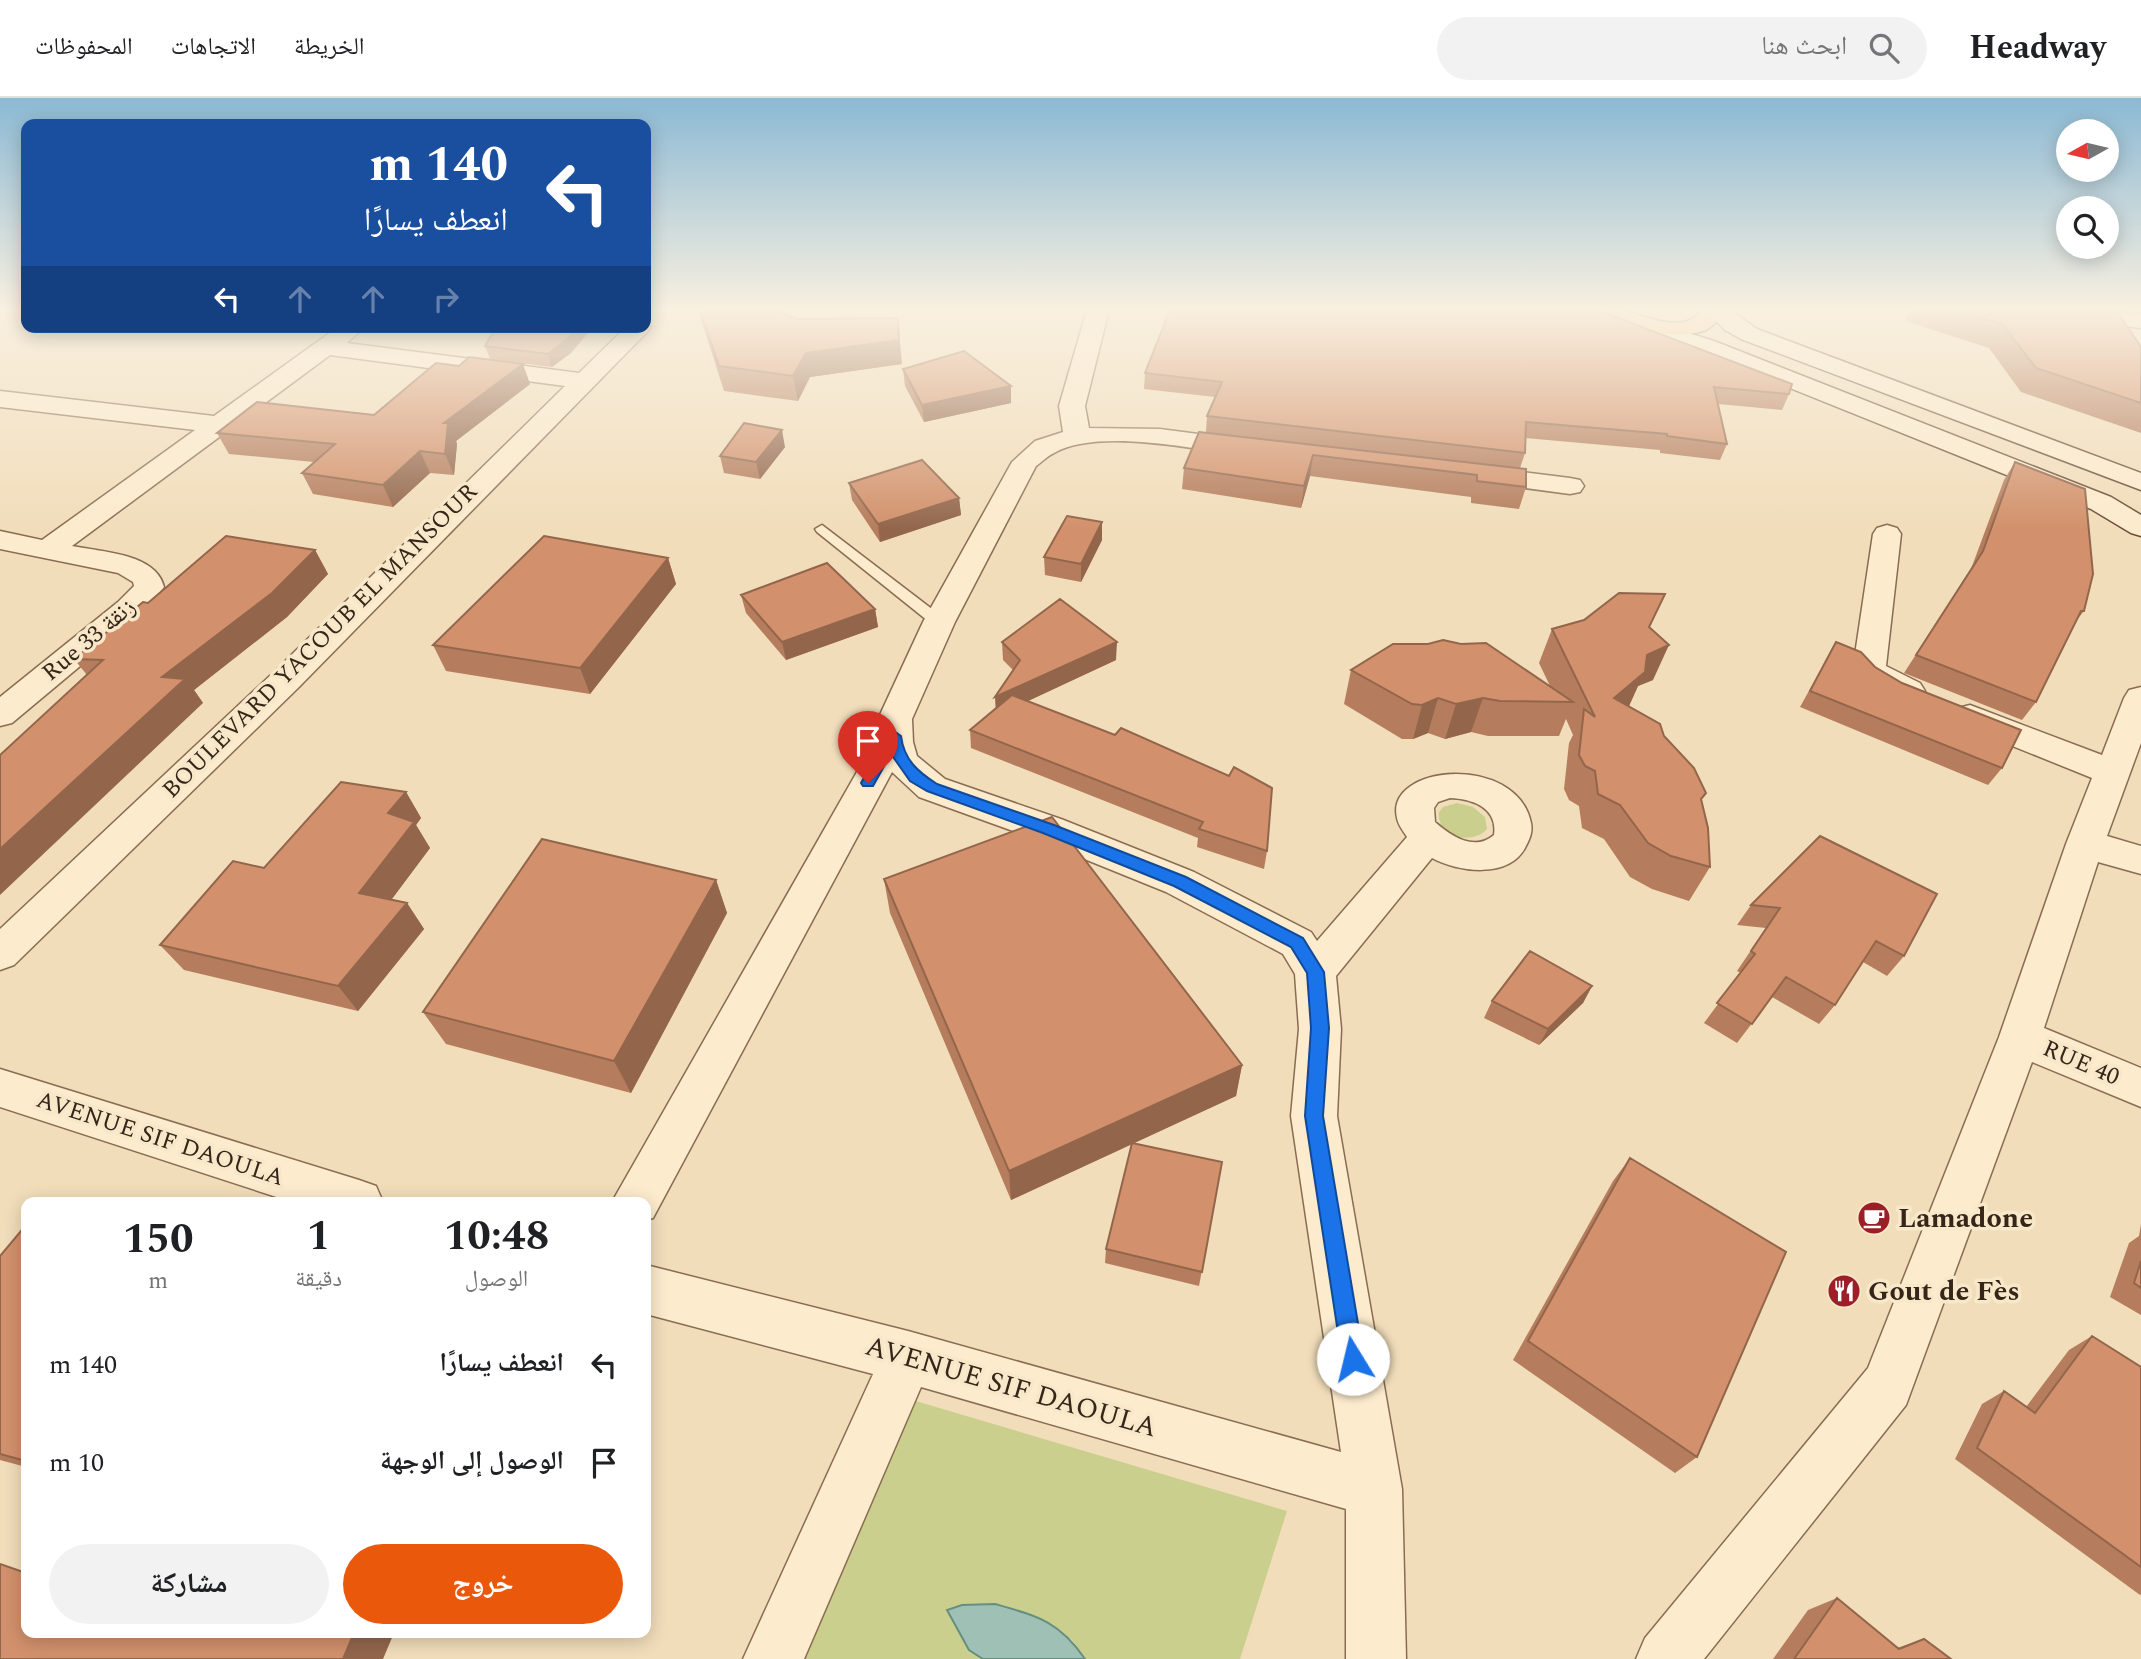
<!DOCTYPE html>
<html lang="ar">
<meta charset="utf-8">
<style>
body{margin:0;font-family:Spectral,"Noto Naskh Arabic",serif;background:#f2f2f2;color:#202124;direction:rtl;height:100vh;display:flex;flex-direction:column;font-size:26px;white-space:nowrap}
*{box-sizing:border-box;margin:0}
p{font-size:23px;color:#757577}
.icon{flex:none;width:38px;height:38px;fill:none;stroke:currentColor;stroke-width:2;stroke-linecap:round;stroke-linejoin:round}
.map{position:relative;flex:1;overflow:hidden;direction:ltr}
.drawer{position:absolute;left:21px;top:1099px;width:630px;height:441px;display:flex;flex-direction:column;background:#fff;border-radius:14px;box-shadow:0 4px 18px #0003;direction:rtl}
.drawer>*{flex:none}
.top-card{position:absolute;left:21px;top:21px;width:630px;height:214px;border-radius:14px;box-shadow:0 4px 18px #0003;direction:rtl;background:#1a4fa0;color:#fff;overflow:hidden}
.needle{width:46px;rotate:262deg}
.tools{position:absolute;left:2056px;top:21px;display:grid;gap:14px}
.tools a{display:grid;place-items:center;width:63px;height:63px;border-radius:50%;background:#fff;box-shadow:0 4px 18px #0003;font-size:35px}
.pin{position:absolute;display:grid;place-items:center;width:60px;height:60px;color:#fff;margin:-72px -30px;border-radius:50% 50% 50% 0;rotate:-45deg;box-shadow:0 0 7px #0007}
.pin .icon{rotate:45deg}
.me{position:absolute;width:77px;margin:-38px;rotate:351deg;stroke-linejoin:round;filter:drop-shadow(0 0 5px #0008)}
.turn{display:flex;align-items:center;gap:24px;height:147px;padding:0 28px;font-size:32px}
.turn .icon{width:91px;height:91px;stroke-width:2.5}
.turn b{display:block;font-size:49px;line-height:60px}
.lanes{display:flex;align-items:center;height:66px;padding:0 28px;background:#0003;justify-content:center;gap:35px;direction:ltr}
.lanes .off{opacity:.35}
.eta{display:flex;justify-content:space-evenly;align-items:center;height:119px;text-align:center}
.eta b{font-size:42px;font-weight:700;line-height:49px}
.action{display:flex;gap:14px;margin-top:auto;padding:14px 28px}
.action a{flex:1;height:80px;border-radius:42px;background:#ea580c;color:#fff;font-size:28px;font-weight:700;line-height:80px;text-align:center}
.action a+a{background:#f2f2f2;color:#202124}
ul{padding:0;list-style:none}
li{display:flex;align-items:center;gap:21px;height:98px;padding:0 28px}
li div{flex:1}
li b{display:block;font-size:26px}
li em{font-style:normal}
header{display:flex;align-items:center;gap:42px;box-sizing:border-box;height:98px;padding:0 35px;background:#fff;border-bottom:2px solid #e0e0e0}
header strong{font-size:33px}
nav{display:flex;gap:38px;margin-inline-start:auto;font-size:24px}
.search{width:490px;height:63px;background:#f2f2f2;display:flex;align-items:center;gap:18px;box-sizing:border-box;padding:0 24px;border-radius:38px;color:#757577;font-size:26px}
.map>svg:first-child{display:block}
.green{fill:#cbcf8e}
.water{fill:#9fc1b5;stroke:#668f82;stroke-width:2}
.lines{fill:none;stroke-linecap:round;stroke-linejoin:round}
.lane-casing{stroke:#896c53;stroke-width:3}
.street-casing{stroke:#896c53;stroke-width:3}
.secondary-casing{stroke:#6a4d37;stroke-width:3}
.primary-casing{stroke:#553b28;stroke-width:3}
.lane{fill:#fcebcd;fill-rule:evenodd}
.street{fill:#fcebcd;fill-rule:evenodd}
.secondary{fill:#fcebcd;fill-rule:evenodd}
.primary{fill:#f9d18d;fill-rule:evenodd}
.wall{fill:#b57d5d}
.shaded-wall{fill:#93664c}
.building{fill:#d2916c;stroke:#93664c;stroke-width:2}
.route{fill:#1a73e8;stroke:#114b97;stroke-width:2}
.labels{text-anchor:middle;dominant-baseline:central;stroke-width:7;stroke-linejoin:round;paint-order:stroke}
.street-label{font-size:24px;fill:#362619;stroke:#f8e8ca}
.near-poi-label{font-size:28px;font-weight:bold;fill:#362619;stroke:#f8e8ca;text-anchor:start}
.near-street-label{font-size:28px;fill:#362619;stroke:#f8e8ca}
</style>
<header>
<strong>Headway</strong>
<div class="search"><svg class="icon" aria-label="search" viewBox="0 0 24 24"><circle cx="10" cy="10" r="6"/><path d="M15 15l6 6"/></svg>ابحث هنا</div>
<nav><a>الخريطة</a><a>الاتجاهات</a><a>المحفوظات</a></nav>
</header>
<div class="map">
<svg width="2141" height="1561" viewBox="0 0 2141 1561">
<rect width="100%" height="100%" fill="#f1ddba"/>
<!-- green -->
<path class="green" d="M1457 705 1473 709 1485 719 1487 731C1472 748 1436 739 1439 714L1443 709Z
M909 1301 1287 1413 1240 1561H1085L1071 1541 969 1552 983 1561H800Z"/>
<!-- water -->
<path class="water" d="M995 1506C1037 1518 1059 1523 1085 1561H983L969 1552 947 1512 962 1507Z"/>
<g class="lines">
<defs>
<path id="lane" d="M822 427 945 521 947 524 945 527H933L817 434 815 431Z"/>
<path id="street" d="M1087 212H1109L1085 308 1089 330 1160 331 1244 342 1253 344 1257 350 1253 356 1244 358C1194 351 1098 330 1054 355 1047 358 1042 364 1036 368L955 524 912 621 913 644 917 658 945 681 1061 721 1194 774 1311 834 1317 843 1407 739C1404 734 1398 727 1397 720 1384 666 1517 655 1531 725 1533 735 1529 742 1525 750 1508 781 1458 774 1432 760L1336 878 1341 931 1337 1018 1402 1391 1406 1561H1346V1411L921 1289 804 1561H743L873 1276 646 1216V1167L908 1233 1341 1354 1291 1018 1299 931 1295 876 1283 856 1166 794 1035 741 919 699 892 674 653 1120 646 1122V1104H612L878 637V621L923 524 1012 364 1035 343 1063 334 1059 308ZM1450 700C1473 701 1498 710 1494 737 1474 754 1451 738 1435 724L1434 710 1438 704Z
M2113 214 2141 216V230L2105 226 2102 221 2105 216Z
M646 224 651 229 647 234 299 589 14 867 0 872V831L275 573 565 288 330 257 72 448C101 454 156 455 164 489L140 518 12 625 0 628V599L118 504 134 488 133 484 118 475 0 451V433L42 442 195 332 0 309V293L214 318 338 229H364L347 245 579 275 626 229H646Z
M1475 368 1570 380 1580 382 1584 388 1580 394 1570 396 1465 382 1461 376 1465 370Z
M1887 427 1897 430 1901 436 1886 568 1920 585 1925 593 1920 601C1896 607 1866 590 1853 570L1873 436 1877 430Z
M2141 589V645L2107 738 2141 748V776L2098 764 2044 930 2141 970V1009L2032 964 1906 1307 1704 1561H1636L1645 1540 1868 1270 1999 939 2066 746 2092 680 1958 626 1953 618 1958 610 1970 607 2102 657 2124 600 2129 592Z
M0 971 359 1082 376 1088 383 1104H292L0 1009Z"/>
<path id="secondary" d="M1705 212H1730L1757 231 2141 375V392L1741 241 1725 232Z
M1641 220 1714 243 2111 399 2141 417V438L2131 435 2091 411 1698 253 1633 232 1629 227 1633 222Z"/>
<path id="primary" d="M1591 212C1600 212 1610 211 1619 212 1642 215 1684 239 1701 212H1724C1719 221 1715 227 1706 232 1682 242 1606 235 1591 212Z"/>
</defs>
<!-- lane casing -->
<use href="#lane" class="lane-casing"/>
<!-- street casing -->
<use href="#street" class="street-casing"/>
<!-- secondary casing -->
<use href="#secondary" class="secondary-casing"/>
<!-- primary casing -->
<use href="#primary" class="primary-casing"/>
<!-- lane -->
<use href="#lane" class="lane"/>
<!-- street -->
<use href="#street" class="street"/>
<!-- secondary -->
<use href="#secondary" class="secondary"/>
<!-- primary -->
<use href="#primary" class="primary"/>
</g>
<!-- wall -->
<path class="wall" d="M698 212H775L902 266 810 279 798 303 724 293Z
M1170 212 1789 296 1782 312 1718 306 1727 346 1720 362 1660 355V352L1525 340V355L1520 370 1526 389 1519 411 1471 405V399L1310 378 1301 410 1182 391 1184 370 1206 334 1207 318 1215 299 1144 291 1145 275Z
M1910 212H2116L2141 249V335L2021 294 1989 250 1905 223Z
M485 248 571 255 552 269 490 261Z
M903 271 1011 288V305L924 324 905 288Z
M530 286 456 343 457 346 454 377 430 375 393 409 313 396 302 375 314 364 229 356 217 335 374 317Z
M785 349 760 381 724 375 720 358Z
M2015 364 2084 513 2076 523 2036 604 2022 622 1904 575 1971 471 2004 382Z
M849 385 959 400 961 417 880 444 852 402Z
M1102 424V442L1081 484 1045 477 1044 459Z
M315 452 328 476 287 519 194 592 203 605 87 577 74 561 148 505Z
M668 460 676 486 590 596 446 573 433 547Z
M741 497 875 511 878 529 786 562 746 515Z
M1650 530 1653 582 1638 588 1629 608 1664 638 1706 695 1701 702 1710 769 1689 803 1652 791 1630 779 1604 741 1582 730 1579 708 1569 702 1564 691 1569 645 1573 637 1566 621 1559 638H1488L1471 634 1445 641 1428 635 1413 641H1402L1344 606 1351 572 1550 588 1539 565 1552 531Z
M1002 544 1116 562 1027 603 1267 753 1264 771 1197 749 1198 740 971 650 970 632 996 611 1013 572 1003 562Z
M1836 544 1875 569 2002 670 1988 687 1800 609Z
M406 694 421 720 416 727 430 750 391 802 407 805 424 831 358 913 184 872 160 847 264 770Z
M1820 738 1904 858 1887 878 1863 864 1835 907 1819 926 1772 899 1737 945 1704 925 1741 875 1737 873 1766 830 1737 827 1751 807Z
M884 781 1242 967 1236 998 1134 1045 1222 1064 1199 1188 1105 1165 1106 1151 1132 1046 1011 1102 890 815Z
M716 782 727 815 631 995 446 946 423 914Z
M1592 888 1583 905 1539 947 1484 920 1492 903Z
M1630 1060 1697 1359 1675 1375 1513 1262 1613 1083Z
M2141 1126V1217L2110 1199 2129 1145 2139 1138Z
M26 1127V1369L0 1362V1158Z
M2092 1238 2141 1269V1496L2140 1497 1955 1361 1982 1306 2004 1293 2026 1309 2069 1252Z
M1837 1500 1897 1550 1924 1541 1951 1561H1773L1808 1512Z"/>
<!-- shaded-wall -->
<path class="shaded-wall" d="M898 220 902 266 810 279 798 303 793 278 806 255Z
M578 229H593L571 255 552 269 548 256Z
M523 266 530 286 456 343 457 346 454 377 445 356 444 325Z
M1011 288V305L924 324 922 307Z
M782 332 785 349 760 381 756 364Z
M420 353 430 375 393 409 383 387Z
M1313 357 1310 378 1301 410 1304 388Z
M959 400 961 417 880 444 878 426Z
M1102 424V442L1081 484V466Z
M315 452 328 476 287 519 194 592 203 605 0 797V751L162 579Z
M668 460 676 486 590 596 580 570Z
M875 511 878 529 786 562 782 544Z
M1117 544 1116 562 996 618 995 599Z
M1669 547 1653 582 1638 588 1629 608 1614 600 1647 557Z
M1438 600 1428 635 1413 641 1422 607Z
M1483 600 1471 634 1445 641 1456 606Z
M406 694 421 720 416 727 430 750 377 821 359 795 388 715Z
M716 782 727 815 631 995 614 963Z
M407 805 424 831 358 913 338 888Z
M1592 888 1583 905 1539 947 1548 931Z
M1242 967 1236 998 1011 1102 1009 1073Z
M354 1535H394L383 1561H343Z"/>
<!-- building -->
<path class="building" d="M700 212H775L797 221 898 220 899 242 806 255 793 278 719 268Z
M1170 212H1597L1792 286 1789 296 1714 289 1727 346 1667 338V336L1526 324 1525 355 1207 318 1222 284 1145 275Z
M1956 212H2116L2141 249V305L2036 270 2002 226Z
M496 229H578L566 242 548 256 485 248Z
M964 253 1011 288 922 307 903 271Z
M469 259 523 266 444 325H448L445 356 420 353 383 387 302 375 335 346 217 335 257 304 374 317 436 265 459 268Z
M744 325 782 332 756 364 720 358Z
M1199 334 1526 371V389L1477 383V377L1313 357 1304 388 1184 370Z
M922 362 959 400 878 426 849 385Z
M2015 364 2085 391 2093 476 2084 513H2081L2036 604 1916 557 1983 453Z
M1067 418 1102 424 1081 466 1044 459Z
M226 438 315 452 272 495 162 579 185 581 0 751V657L103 562 74 561 143 504 148 505Z
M544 438 668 460 580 570 433 547Z
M827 465 875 511 782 544 741 497Z
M1619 495 1665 496 1649 529 1669 547 1647 557 1645 574 1614 600 1660 626 1664 638 1694 670 1706 695 1701 701 1708 730 1710 769 1671 758 1648 745 1620 707 1598 696 1595 673 1585 668 1579 657 1584 611 1595 619 1552 531 1584 522Z
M1060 501 1117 544 995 599 1020 562 1002 544Z
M1443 542 1461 546 1486 545 1573 604 1500 603 1483 600 1456 606 1438 600 1422 607 1412 606 1351 572 1393 546H1428Z
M1836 544 1861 554 1875 569 1902 585 2021 632 2002 670 1810 593Z
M1012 597 1115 637 1121 630 1229 678 1234 669 1272 690 1267 753 1199 731 1203 724 970 632Z
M341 684 406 694 388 715 414 724 359 795 407 805 338 888 160 847 233 763 264 770Z
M1052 719 1242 967 1009 1073 884 781Z
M1820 738 1937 796 1904 858 1876 843 1835 907 1786 879 1752 926 1717 905 1755 856 1751 853 1780 810 1751 807Z
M542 741 716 782 614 963 423 914Z
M1530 853 1592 888 1548 931 1492 903Z
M1132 1045 1222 1064 1202 1174 1106 1151Z
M1630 1060 1786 1154 1697 1359 1528 1243Z
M26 1127V1363L0 1356V1158Z
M2141 1163V1190L2134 1185Z
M2092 1238 2141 1269V1469L1977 1350 2004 1293 2035 1315Z
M0 1466 26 1475V1535H354L343 1561H0Z
M1837 1500 1899 1551 1924 1541 1951 1561H1794Z"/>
<!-- sky -->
<linearGradient id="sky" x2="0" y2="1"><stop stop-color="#8bb9d4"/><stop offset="0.49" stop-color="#f9f0e0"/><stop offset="1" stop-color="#f9f0e0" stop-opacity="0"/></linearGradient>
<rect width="2141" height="431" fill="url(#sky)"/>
<!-- route -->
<path class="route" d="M894 633 901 638C904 662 918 674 937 686L1054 727 1186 779 1303 840 1324 874 1329 930 1323 1018 1364 1261 1361 1268 1353 1271 1345 1268 1342 1261 1305 1018 1311 930 1307 875 1291 849 1174 788 1043 735 927 693 910 683 891 656 873 688H863L861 685 887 638Z"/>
<!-- icons -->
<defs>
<symbol id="cafe-disc" viewBox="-11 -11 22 22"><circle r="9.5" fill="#9c1f27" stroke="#f8e8ca"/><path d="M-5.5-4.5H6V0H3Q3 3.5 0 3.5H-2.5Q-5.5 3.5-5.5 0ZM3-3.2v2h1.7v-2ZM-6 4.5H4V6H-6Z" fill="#fff"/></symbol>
<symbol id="restaurant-disc" viewBox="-11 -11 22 22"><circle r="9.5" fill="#9c1f27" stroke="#f8e8ca"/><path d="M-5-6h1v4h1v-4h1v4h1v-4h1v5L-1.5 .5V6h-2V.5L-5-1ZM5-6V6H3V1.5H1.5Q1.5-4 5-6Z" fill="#fff"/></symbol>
</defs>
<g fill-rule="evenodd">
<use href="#cafe-disc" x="1855" y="1101" width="38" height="38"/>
<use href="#restaurant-disc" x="1825" y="1174" width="38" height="38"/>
</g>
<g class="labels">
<!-- street labels -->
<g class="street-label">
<text transform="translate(89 542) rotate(-40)">Rue 33 زنقة</text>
<text transform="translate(320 543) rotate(-45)">BOULEVARD YACOUB EL MANSOUR</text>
<text transform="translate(2081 965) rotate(23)">RUE 40</text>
<text transform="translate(160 1041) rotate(18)">AVENUE SIF DAOULA</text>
</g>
<!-- near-poi labels -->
<g class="near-poi-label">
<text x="1898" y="1120">Lamadone</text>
<text x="1868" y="1193">Gout de Fès</text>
</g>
<!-- near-street labels -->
<g class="near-street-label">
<text transform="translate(1011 1289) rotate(16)">AVENUE SIF DAOULA</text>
</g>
</g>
</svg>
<div class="tools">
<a><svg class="needle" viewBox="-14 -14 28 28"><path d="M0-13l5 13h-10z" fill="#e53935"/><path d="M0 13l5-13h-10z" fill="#757577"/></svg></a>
<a><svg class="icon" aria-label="search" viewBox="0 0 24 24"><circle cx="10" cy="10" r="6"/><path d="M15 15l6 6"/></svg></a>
</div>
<div class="pin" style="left:868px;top:685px;background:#d93025"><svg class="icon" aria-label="arrive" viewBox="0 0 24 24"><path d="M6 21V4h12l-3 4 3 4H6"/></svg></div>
<svg class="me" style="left:1353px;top:1261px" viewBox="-20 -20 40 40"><circle r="19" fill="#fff"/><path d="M0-13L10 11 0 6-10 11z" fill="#1a73e8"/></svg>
<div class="top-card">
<div class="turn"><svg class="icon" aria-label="left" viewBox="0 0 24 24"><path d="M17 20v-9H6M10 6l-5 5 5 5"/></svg><div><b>140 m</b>انعطف يسارًا</div></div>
<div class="lanes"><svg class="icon" aria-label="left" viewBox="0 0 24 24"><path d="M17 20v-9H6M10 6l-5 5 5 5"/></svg><svg class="icon off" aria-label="ahead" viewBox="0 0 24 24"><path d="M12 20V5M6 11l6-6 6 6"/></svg><svg class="icon off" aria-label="ahead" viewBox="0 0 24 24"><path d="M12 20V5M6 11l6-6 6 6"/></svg><svg class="icon off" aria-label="right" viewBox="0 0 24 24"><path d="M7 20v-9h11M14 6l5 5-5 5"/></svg></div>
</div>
<section class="drawer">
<div class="eta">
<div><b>10:48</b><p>الوصول</p></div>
<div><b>1</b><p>دقيقة</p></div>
<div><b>150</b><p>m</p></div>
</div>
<ul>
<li><svg class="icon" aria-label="left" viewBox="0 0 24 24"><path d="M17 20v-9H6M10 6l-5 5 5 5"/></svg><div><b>انعطف يسارًا</b></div><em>140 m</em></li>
<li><svg class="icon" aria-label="arrive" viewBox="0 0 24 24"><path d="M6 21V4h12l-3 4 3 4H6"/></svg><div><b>الوصول إلى الوجهة</b></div><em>10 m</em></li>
</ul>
<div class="action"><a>خروج</a><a>مشاركة</a></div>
</section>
</div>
